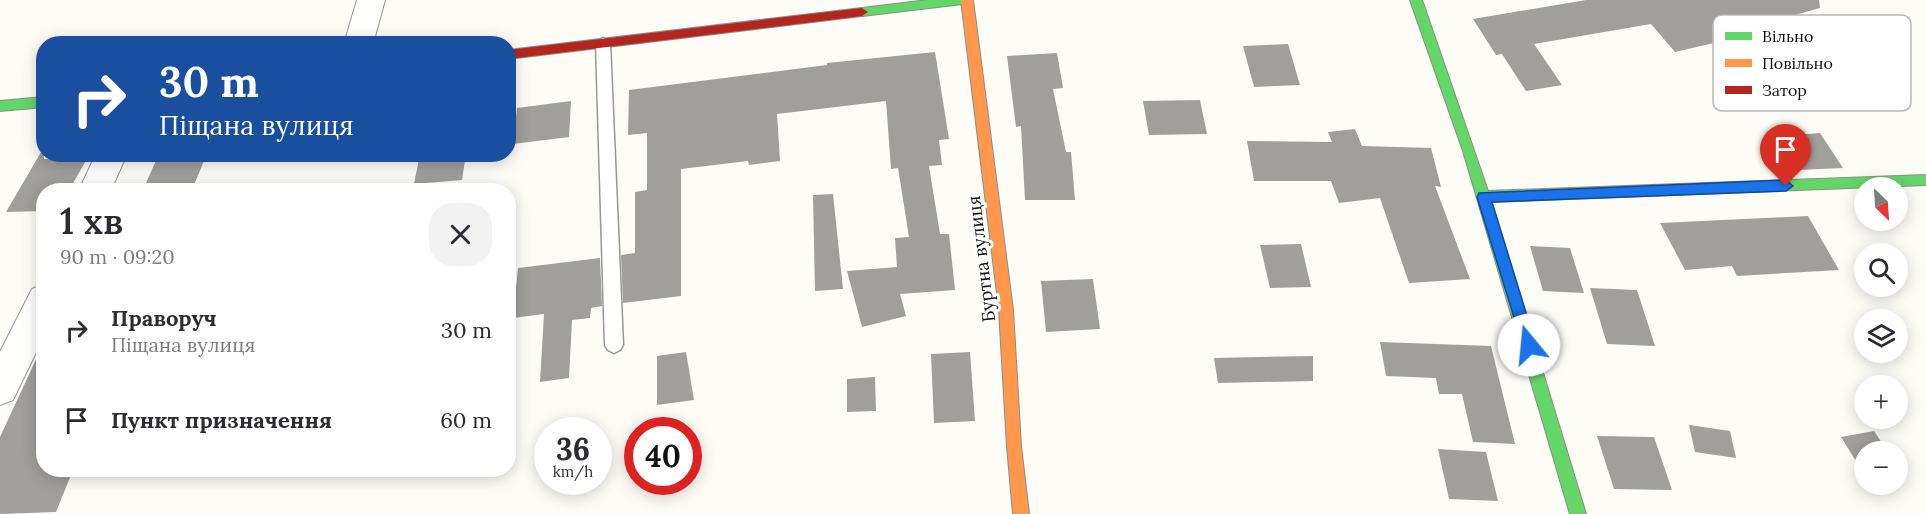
<!DOCTYPE html>
<html lang="uk">
<meta charset="utf-8">
<style>
body{margin:0;font-family:Lora,serif;background:#f2f2f3;color:#2b2b33;height:100vh;display:flex;flex-direction:column;font-size:22px;white-space:nowrap}
*{box-sizing:border-box;margin:0}
p{font-size:20px;color:#7c7c81}
.icon{flex:none;width:33px;height:33px;fill:none;stroke:currentColor;stroke-width:2;stroke-linecap:round;stroke-linejoin:round}
.map{position:relative;flex:1;overflow:hidden}
.panel{position:absolute;left:36px;top:183px;width:480px;height:294px;display:flex;flex-direction:column;background:#fff;border-radius:24px;box-shadow:0 3px 15px #0003}
.panel>*{flex:none}
.hud{position:absolute;left:36px;top:36px;width:480px;height:126px;border-radius:24px;box-shadow:0 3px 15px #0003;background:#1a4fa0;color:#fff;overflow:hidden}
.needle{width:39px;rotate:155deg}
.buttons{position:absolute;left:1854px;top:177px;display:grid;gap:12px}
.buttons a{display:grid;place-items:center;width:54px;height:54px;border-radius:50%;background:#fff;box-shadow:0 3px 15px #0003;font-size:30px}
.speed{position:absolute;left:534px;top:417px;display:flex;gap:12px;font-size:30px;font-weight:700;text-align:center}
.speed>*{display:grid;place-content:center;width:78px;height:78px;border-radius:50%;background:#fff;box-shadow:0 3px 15px #0003;line-height:1}
.speed small{font-size:15px;font-weight:400}
.speed .limit{border:9px solid #d22;background:#fff;color:#111}
.pin{position:absolute;display:grid;place-items:center;width:51px;height:51px;color:#fff;margin:-62px -26px;border-radius:50% 50% 50% 0;rotate:-45deg;box-shadow:0 0 6px #0007}
.pin .icon{rotate:45deg}
.me{position:absolute;width:66px;margin:-33px;rotate:343deg;stroke-linejoin:round;filter:drop-shadow(0 0 4px #0008)}
.turn{display:flex;align-items:center;gap:21px;height:126px;padding:0 24px;font-size:27px}
.turn .icon{width:78px;height:78px;stroke-width:2.5}
.turn b{display:block;font-size:42px;line-height:51px}
.round{display:grid;place-items:center;flex:none;width:63px;height:63px;border-radius:24px;background:#f2f2f3}
.head{display:flex;align-items:center;justify-content:space-between;height:102px;padding:0 24px}
h1{font-size:36px;font-weight:600;line-height:45px}
ul{padding:0;list-style:none}
li{display:flex;align-items:center;gap:18px;height:90px;padding:0 24px}
li div{flex:1}
li b{display:block;font-size:22px}
li em{font-style:normal}
.map>svg:first-child{display:block}
.building{fill:#a19f9c}
.lines{fill:none;stroke-linecap:round;stroke-linejoin:round}
.lane-casing{stroke:#979795;stroke-width:3}
.street-casing{stroke:#979795;stroke-width:2}
.fast-casing{stroke:#8e8d8b;stroke-width:2}
.slow-casing{stroke:#8e8d8b;stroke-width:2}
.jam-casing{stroke:#8e8d8b;stroke-width:2}
.lane{fill:#fffffe;fill-rule:evenodd}
.street{fill:#fffffe;fill-rule:evenodd}
.fast{fill:#63d668;fill-rule:evenodd}
.slow{fill:#ff974d;fill-rule:evenodd}
.jam{fill:#b3261e;fill-rule:evenodd}
.route{fill:#1a73e8;stroke:#114b97;stroke-width:1.5}
.labels{text-anchor:middle;dominant-baseline:central;stroke-width:6;stroke-linejoin:round;paint-order:stroke}
.street-label{font-size:18px;fill:#111;stroke:#fff}
.key{fill:#fff;stroke:#b8b8b8;stroke-width:1.5}
.key-label{font-size:16px;fill:#111}
</style>
<div class="map">
<svg width="1926" height="514" viewBox="0 0 1926 514">
<rect width="100%" height="100%" fill="#fdfcf7"/>
<!-- building -->
<path class="building" d="M1586 0H1819L1820 8 1742 30 1748 35 1675 52 1651 24 1534 44 1562 85 1526 91 1502 54 1496 55 1473 19Z
M1288 44 1300 85 1254 87 1243 46Z
M935 52 949 139 939 140 942 165 929 166 940 234H949L955 290 900 294 906 316 862 327 847 271 897 267 895 238 909 237 898 168 891 169 886 101 777 114 780 161 749 165 748 161 681 169V296L623 303 621 255 635 253V192L647 190V133L628 135 629 90 827 65V63Z
M1057 53 1063 88 1053 89 1066 152H1071L1075 200H1025L1021 126 1016 127 1007 56Z
M1200 100 1207 134 1149 135 1143 101Z
M571 101 569 137 513 144 517 108Z
M1355 129 1362 146 1431 148 1441 187 1435 186 1470 279 1409 283 1380 198 1339 203 1331 181H1254L1247 141 1332 142 1328 132Z
M1820 133 1843 168 1797 170 1776 137Z
M44 147V159H87L69 190H44V211L6 212Z
M420 154H466L462 180 414 184Z
M206 156 192 190H143L157 158Z
M833 194 843 289 815 291 813 195Z
M1808 216 1839 270 1737 276 1732 266 1685 270 1660 223Z
M1301 244 1311 287 1270 288 1260 245Z
M1530 246 1570 248 1584 293 1543 291Z
M600 258 602 306 591 308 590 318 572 320 569 378 540 382 544 314 513 318 518 268Z
M1093 279 1100 329 1046 332 1041 281Z
M1590 288 1637 290 1655 346 1607 344Z
M44 342V470H73L56 512 0 514V437Z
M1380 342 1491 346 1515 444 1473 442 1462 394H1439L1436 378 1386 376Z
M686 352 694 400 657 405V356Z
M970 352 975 421 934 423 931 354Z
M1313 356V381L1218 383 1214 358Z
M875 377 876 411 847 412V379Z
M1689 425 1730 431 1736 458 1695 452Z
M1874 431 1888 452H1864V474L1841 437Z
M1597 436 1654 437 1672 490 1614 489Z
M1438 449 1486 452 1498 501 1449 499Z"/>
<g class="lines">
<defs>
<path id="lane" d="M603 38 610 43 623 345 620 350 614 353 608 350 605 345 596 43Z"/>
<path id="street" d="M357 0H385L373 44H344Z
M96 154H127L111 190H79Z
M44 284V336L13 400 0 405V352L32 289Z"/>
<path id="fast" d="M928 0H969L963 4 862 16 856 12 862 8Z
M1410 0H1422L1488 191 1926 175V185L1491 202 1586 514H1570L1463 151Z
M44 97V107L0 111V101Z"/>
<path id="slow" d="M961 0H973L1013 310 1021 446 1029 514H1013L1007 446 999 310Z"/>
<path id="jam" d="M862 8 868 12 862 16 508 59V50Z"/>
</defs>
<!-- lane casing -->
<use href="#lane" class="lane-casing"/>
<!-- street casing -->
<use href="#street" class="street-casing"/>
<!-- fast casing -->
<use href="#fast" class="fast-casing"/>
<!-- slow casing -->
<use href="#slow" class="slow-casing"/>
<!-- jam casing -->
<use href="#jam" class="jam-casing"/>
<!-- lane -->
<use href="#lane" class="lane"/>
<!-- street -->
<use href="#street" class="street"/>
<!-- fast -->
<use href="#fast" class="fast"/>
<!-- slow -->
<use href="#slow" class="slow"/>
<!-- jam -->
<use href="#jam" class="jam"/>
</g>
<!-- route -->
<path class="route" d="M1786 180 1793 186 1786 191 1492 202 1536 345 1534 350 1529 352 1524 350 1477 197 1479 193Z"/>
<g class="labels">
<!-- street labels -->
<g class="street-label">
<text transform="translate(981 259) rotate(-97)">Буртна вулиця</text>
</g>
</g>
<!-- legend -->
<rect x="1713" y="15" width="198" height="96" rx="9" class="key"/>
<rect x="1725" y="32" width="27" height="8" fill="#63d668"/>
<rect x="1725" y="59" width="27" height="8" fill="#ff974d"/>
<rect x="1725" y="86" width="27" height="8" fill="#b3261e"/>
<g class="key-label">
<text x="1762" y="42">Вільно</text>
<text x="1762" y="69">Повільно</text>
<text x="1762" y="96">Затор</text>
</g>
</svg>
<div class="buttons">
<a><svg class="needle" viewBox="-14 -14 28 28"><path d="M0-13l5 13h-10z" fill="#e53935"/><path d="M0 13l5-13h-10z" fill="#7c7c81"/></svg></a>
<a><svg class="icon" aria-label="search" viewBox="0 0 24 24"><circle cx="10" cy="10" r="6"/><path d="M15 15l6 6"/></svg></a>
<a><svg class="icon" aria-label="layers" viewBox="0 0 24 24"><path d="M12 4l9 5-9 5-9-5zM3 14l9 5 9-5"/></svg></a>
<a>+</a>
<a>−</a>
</div>
<div class="speed"><div>36<small>km/h</small></div><div class="limit">40</div></div>
<div class="pin" style="left:1786px;top:186px;background:#d93025"><svg class="icon" aria-label="arrive" viewBox="0 0 24 24"><path d="M6 21V4h12l-3 4 3 4H6"/></svg></div>
<svg class="me" style="left:1529px;top:345px" viewBox="-20 -20 40 40"><circle r="19" fill="#fff"/><path d="M0-13L10 11 0 6-10 11z" fill="#1a73e8"/></svg>
<div class="hud">
<div class="turn"><svg class="icon" aria-label="right" viewBox="0 0 24 24"><path d="M7 20v-9h11M14 6l5 5-5 5"/></svg><div><b>30 m</b>Піщана вулиця</div></div>
</div>
<section class="panel">
<div class="head"><div><h1>1 хв</h1><p>90 m · 09:20</p></div><a class="round"><svg class="icon" aria-label="close" viewBox="0 0 24 24"><path d="M6 6l12 12M18 6L6 18"/></svg></a></div>
<ul>
<li><svg class="icon" aria-label="right" viewBox="0 0 24 24"><path d="M7 20v-9h11M14 6l5 5-5 5"/></svg><div><b>Праворуч</b><p>Піщана вулиця</p></div><em>30 m</em></li>
<li><svg class="icon" aria-label="arrive" viewBox="0 0 24 24"><path d="M6 21V4h12l-3 4 3 4H6"/></svg><div><b>Пункт призначення</b></div><em>60 m</em></li>
</ul>
</section>
</div>
